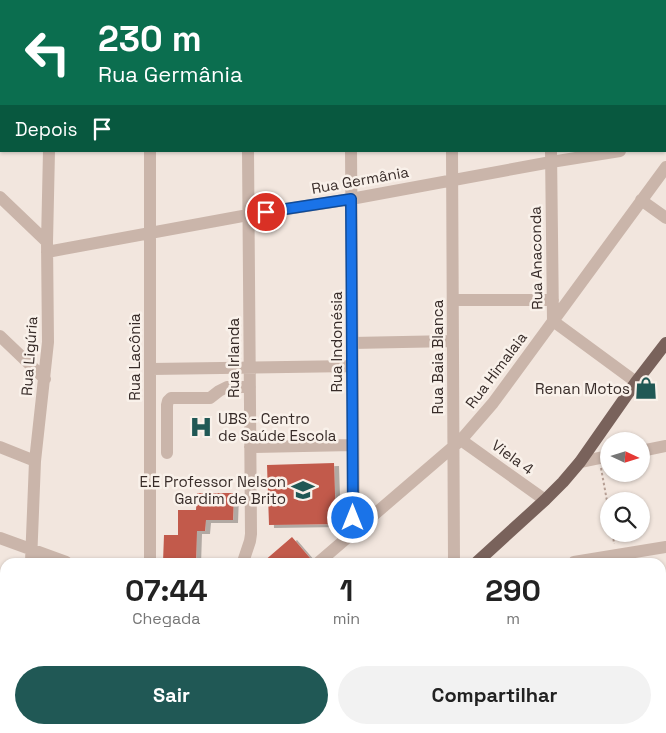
<!DOCTYPE html>
<html lang="pt">
<meta charset="utf-8">
<style>
body{margin:0;font-family:"Space Grotesk",sans-serif;background:#f2f2f2;color:#222;height:100vh;display:flex;flex-direction:column;font-size:19px;white-space:nowrap}
*{box-sizing:border-box;margin:0}
p{font-size:16px;color:#767676}
.icon{flex:none;width:28px;height:28px;fill:none;stroke:currentColor;stroke-width:2;stroke-linecap:round;stroke-linejoin:round}
.map{position:relative;flex:1;overflow:hidden}
.side{position:absolute;left:0px;top:558px;width:666px;height:176px;display:flex;flex-direction:column;background:#fff;border-radius:15px 15px 0 0;box-shadow:0 1px 4px #0004}
.side>*{flex:none}
.guide{position:absolute;left:0px;top:0px;width:666px;height:152px;box-shadow:0 1px 4px #0004;background:#0b6e4f;color:#fff;overflow:hidden}
.needle{width:32px;rotate:94deg}
.tools{position:absolute;left:600px;top:432px;display:grid;gap:10px}
.tools a{display:grid;place-items:center;width:50px;height:50px;border-radius:50%;background:#fff;box-shadow:0 1px 4px #0004;font-size:25px}
.pin{position:absolute;display:grid;place-items:center;width:42px;height:42px;color:#fff;margin:-21px;border:2px solid #fff;border-radius:50%;box-shadow:0 1px 5px #0007}
.me{position:absolute;width:55px;margin:-28px;rotate:0deg;stroke-linejoin:round;filter:drop-shadow(0 0 4px #0008)}
.turn{display:flex;align-items:center;gap:18px;height:105px;padding:0 15px;font-size:22px}
.turn .icon{width:65px;height:65px;stroke-width:2.5}
.turn b{display:block;font-size:35px;line-height:42px}
.then{display:flex;align-items:center;height:48px;padding:0 15px;background:#0003;gap:10px;font-size:19px}
.eta{display:flex;justify-content:space-evenly;align-items:center;height:85px;text-align:center}
.eta b{font-size:30px;font-weight:800;line-height:35px}
.button{display:flex;gap:10px;margin-top:auto;padding:10px 15px}
.button a{flex:1;height:58px;border-radius:30px;background:#205855;color:#fff;font-size:20px;font-weight:800;line-height:58px;text-align:center}
.button a+a{background:#f2f2f2;color:#222}
.map>svg:first-child{display:block}
.building{fill:#c25a4c;filter:url(#shadow)}
.lines{fill:none;stroke-linecap:round;stroke-linejoin:round}
.path{stroke:#b69f94;stroke-width:2;stroke-dasharray:2.5 2.5;stroke-linecap:butt}
.minor{stroke:#cab5aa;stroke-width:12}
.major{stroke:#79625b;stroke-width:12}
.route-casing{stroke:#114b97;stroke-width:12}
.route{stroke:#1a73e8;stroke-width:9}
.labels{text-anchor:middle;dominant-baseline:central;stroke-width:5;stroke-linejoin:round;paint-order:stroke}
.street-label{font-size:15px;fill:#382c29;stroke:#f9f1ea}
.poi-label{font-size:15px;fill:#382c29;stroke:#f9f1ea;text-anchor:end}
</style>
<div class="map">
<svg width="666" height="733" viewBox="0 0 666 733">
<defs>
<filter id="shadow"><feDropShadow dx="5" dy="3" stdDeviation="0" flood-color="#0004"/></filter>
</defs>
<rect width="100%" height="100%" fill="#f2e6de"/>
<!-- building -->
<path class="building" d="M334 463 336 524 269 525 267 465Z
M197 493H234L233 520H206L205 531H197L196 562H163L164 535H178V510H196Z
M292 537 310 558 305 562H263Z"/>
<g class="lines">
<!-- path -->
<path class="path" d="M601 468 609 512
M613 534 614 544
M647 729 648 733"/>
<!-- minor -->
<path class="minor" d="M49 0V1
M247 0V1
M350 0V1
M451 0V1
M559 0 560 1
M150 1V0
M0 44H1
M665 144H666
M351 151 354 532
M452 151 454 562
M551 151 553 321 636 382
M0 197 47 242
M641 200 666 218
M47 252 248 215 351 199 551 162 620 151
M453 300H553
M0 336 45 379
M352 343 453 341
M151 369 352 366
M461 440 545 500
M0 447 35 461
M250 447 353 445
M641 451 666 446
M167 453V405L168 401 171 398H210L219 391 227 387H250
M580 462 609 456
M0 538 66 562
M31 562 35 461 48 342 47 242 49 151
M150 562V151
M243 562 250 541 251 534 248 151
M319 562 461 440 493 403 666 167
M574 562 666 547
M0 632 5 634
M661 647H666
M8 729 19 733
M32 729V733
M504 729 508 733
M125 733 130 729
M415 733 420 729"/>
<!-- major -->
<path class="major" d="M477 562 545 500 563 482 580 462 636 382 666 343
M246 733 255 729"/>
</g>
<g class="lines">
<defs>
<path id="route" d="M266 212 351 199 353 518"/>
</defs>
<!-- route casing -->
<use href="#route" class="route-casing"/>
<!-- route -->
<use href="#route" class="route"/>
</g>
<!-- icons -->
<defs>
<symbol id="shop-bare" viewBox="-9 -9 18 18"><path d="M-5-2.5h2.3a2.7 3.5 0 0 1 5.4 0H5L5.5 6h-11ZM-1.5-2.5h3a1.5 2.3 0 0 0-3 0Z" fill="#205855" stroke="#f9f1ea" stroke-width="2.5" paint-order="stroke"/></symbol>
<symbol id="hospital-bare" viewBox="-9 -9 18 18"><path d="M-5-5h3v3.5h4V-5h3V5h-3V1.5h-4V5h-3Z" fill="#205855" stroke="#f9f1ea" stroke-width="2.5" paint-order="stroke"/></symbol>
<symbol id="school-bare" viewBox="-9 -9 18 18"><path d="M0-5L7-2L0 1L-7-2ZM-4 1L0 2.5L4 1V4Q0 6-4 4Z" fill="#205855" stroke="#f9f1ea" stroke-width="2.5" paint-order="stroke"/></symbol>
</defs>
<g fill-rule="evenodd">
<use href="#shop-bare" x="630" y="372" width="32" height="32"/>
<use href="#hospital-bare" x="185" y="411" width="32" height="32"/>
<use href="#school-bare" x="287" y="474" width="32" height="32"/>
</g>
<g class="labels">
<!-- street labels -->
<g class="street-label">
<text transform="translate(360 180) rotate(-10)">Rua Germânia</text>
<text transform="translate(536 258) rotate(-91)">Rua Anaconda</text>
<text transform="translate(336 342) rotate(-90)">Rua Indonésia</text>
<text transform="translate(29 356) rotate(-86)">Rua Ligúria</text>
<text transform="translate(134 357) rotate(-90)">Rua Lacônia</text>
<text transform="translate(437 357) rotate(-90)">Rua Baia Blanca</text>
<text transform="translate(233 358) rotate(-90)">Rua Irlanda</text>
<text transform="translate(496 370) rotate(-53)">Rua Himalaia</text>
<text transform="translate(513 457) rotate(36)">Viela 4</text>
</g>
<!-- poi labels -->
<g class="poi-label">
<text x="630" y="388">Renan Motos</text>
<text x="218" y="418" text-anchor="start">UBS - Centro<tspan x="218" dy="17">de Saúde Escola</tspan></text>
<text x="286" y="481">E.E Professor Nelson<tspan x="286" dy="17">Gardim de Brito</tspan></text>
</g>
</g>
</svg>
<div class="tools">
<a><svg class="needle" viewBox="-14 -14 28 28"><path d="M0-13l5 13h-10z" fill="#e53935"/><path d="M0 13l5-13h-10z" fill="#767676"/></svg></a>
<a><svg class="icon" aria-label="search" viewBox="0 0 24 24"><circle cx="10" cy="10" r="6"/><path d="M15 15l6 6"/></svg></a>
</div>
<div class="pin" style="left:266px;top:212px;background:#d93025"><svg class="icon" aria-label="arrive" viewBox="0 0 24 24"><path d="M6 21V4h12l-3 4 3 4H6"/></svg></div>
<svg class="me" style="left:353px;top:518px" viewBox="-20 -20 40 40"><circle r="17" fill="#1a73e8" stroke="#fff" stroke-width="3"/><path d="M0-11L8 9 0 5-8 9z" fill="#fff"/></svg>
<div class="guide">
<div class="turn"><svg class="icon" aria-label="left" viewBox="0 0 24 24"><path d="M17 20v-9H6M10 6l-5 5 5 5"/></svg><div><b>230 m</b>Rua Germânia</div></div>
<div class="then">Depois<svg class="icon" aria-label="arrive" viewBox="0 0 24 24"><path d="M6 21V4h12l-3 4 3 4H6"/></svg></div>
</div>
<section class="side">
<div class="eta">
<div><b>07:44</b><p>Chegada</p></div>
<div><b>1</b><p>min</p></div>
<div><b>290</b><p>m</p></div>
</div>
<div class="button"><a>Sair</a><a>Compartilhar</a></div>
</section>
</div>
